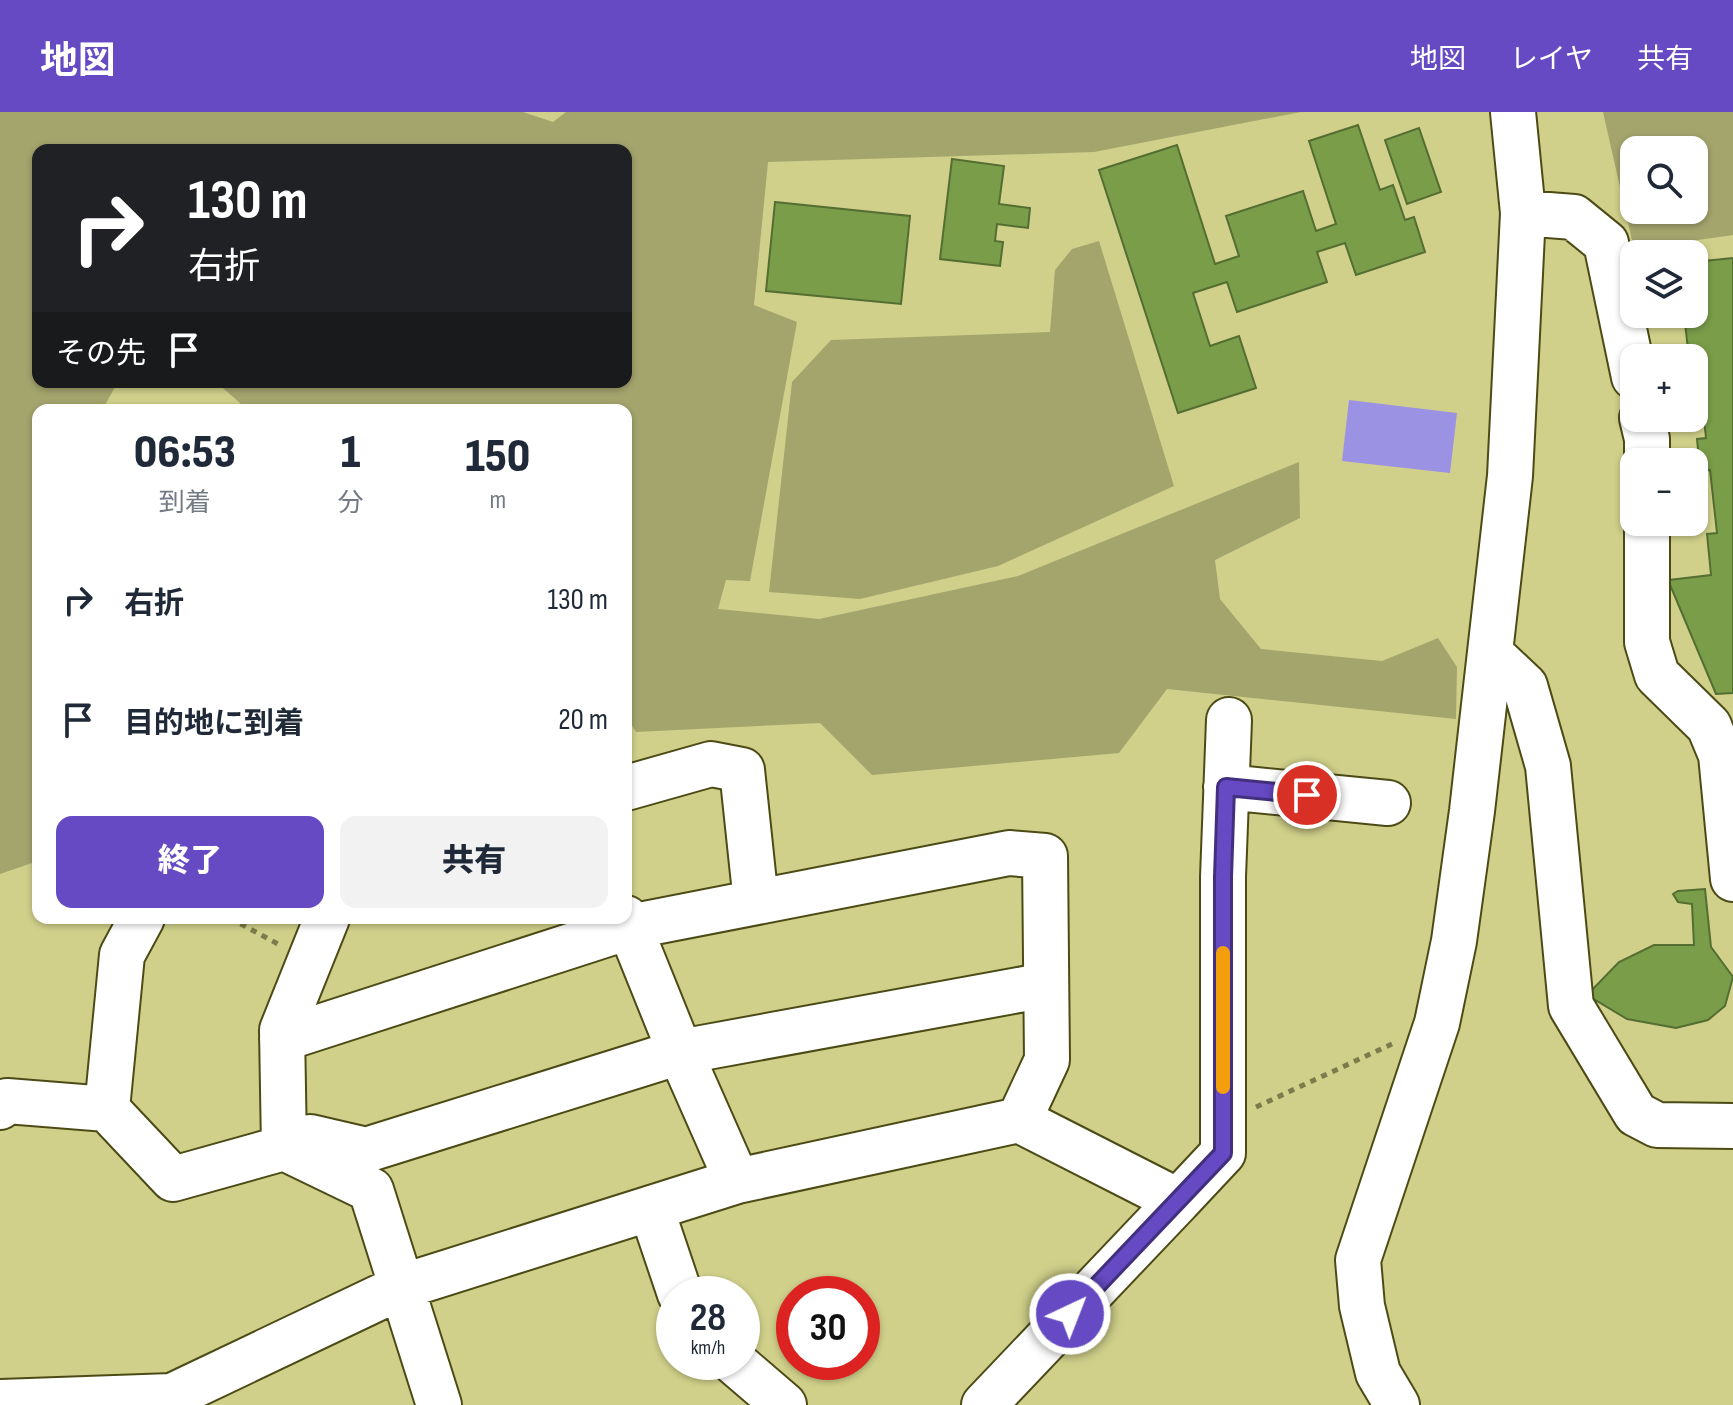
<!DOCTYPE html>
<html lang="ja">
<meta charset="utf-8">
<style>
body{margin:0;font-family:"Sofia Sans Condensed","Noto Sans JP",sans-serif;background:#f2f2f3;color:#1f2937;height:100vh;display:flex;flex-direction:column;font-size:30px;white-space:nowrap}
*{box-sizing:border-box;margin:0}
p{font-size:26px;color:#747a83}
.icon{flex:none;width:44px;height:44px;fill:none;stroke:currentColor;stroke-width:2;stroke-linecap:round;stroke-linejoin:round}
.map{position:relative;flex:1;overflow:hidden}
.sheet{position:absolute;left:32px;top:292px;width:600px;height:520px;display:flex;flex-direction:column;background:#fff;border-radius:16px;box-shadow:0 2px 6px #0004}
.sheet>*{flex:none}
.banner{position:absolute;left:32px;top:32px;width:600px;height:244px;border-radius:16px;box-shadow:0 2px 6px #0004;background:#202124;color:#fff;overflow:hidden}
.tools{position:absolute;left:1620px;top:24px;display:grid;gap:16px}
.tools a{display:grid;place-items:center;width:88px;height:88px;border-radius:16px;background:#fff;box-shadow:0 2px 6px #0004;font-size:40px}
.speed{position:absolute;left:656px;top:1164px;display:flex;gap:16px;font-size:40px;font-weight:700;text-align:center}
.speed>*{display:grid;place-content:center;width:104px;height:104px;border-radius:50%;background:#fff;box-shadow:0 2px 6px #0004;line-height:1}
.speed small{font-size:20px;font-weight:400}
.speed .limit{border:12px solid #d22;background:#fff;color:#111}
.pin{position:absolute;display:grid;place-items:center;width:68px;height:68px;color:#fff;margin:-34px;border:4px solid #fff;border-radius:50%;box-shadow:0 2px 8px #0007}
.me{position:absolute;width:88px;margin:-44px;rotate:43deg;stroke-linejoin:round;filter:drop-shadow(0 0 6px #0008)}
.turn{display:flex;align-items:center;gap:28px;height:168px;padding:0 24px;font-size:36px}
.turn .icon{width:104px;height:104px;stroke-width:2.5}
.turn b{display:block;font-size:56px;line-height:68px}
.then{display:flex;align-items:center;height:76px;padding:0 24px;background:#0003;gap:16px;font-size:30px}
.eta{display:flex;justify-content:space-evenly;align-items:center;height:136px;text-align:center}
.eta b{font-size:48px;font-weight:800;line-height:56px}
.cta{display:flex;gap:16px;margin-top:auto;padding:16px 24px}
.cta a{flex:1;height:92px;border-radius:16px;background:#654ac3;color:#fff;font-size:32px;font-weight:800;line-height:92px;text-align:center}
.cta a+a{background:#f2f2f3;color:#1f2937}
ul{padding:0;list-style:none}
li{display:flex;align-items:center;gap:24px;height:120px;padding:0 24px}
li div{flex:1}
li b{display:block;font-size:30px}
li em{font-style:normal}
header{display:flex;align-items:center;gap:48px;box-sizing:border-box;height:112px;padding:0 40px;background:#654ac3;color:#fff}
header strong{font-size:38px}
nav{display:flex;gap:44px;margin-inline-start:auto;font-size:28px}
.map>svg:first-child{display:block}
.green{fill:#a4a46d;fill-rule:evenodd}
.water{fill:#9c92e4}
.building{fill:#7a9d49;stroke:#546d31;stroke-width:2}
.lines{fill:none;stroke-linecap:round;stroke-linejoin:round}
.minor-casing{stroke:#4c4b16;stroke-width:48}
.path{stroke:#7b7b4b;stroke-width:5;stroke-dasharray:6 6;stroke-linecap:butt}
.minor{stroke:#fff;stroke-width:44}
.route-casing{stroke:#42307f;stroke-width:20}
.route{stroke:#654ac3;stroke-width:14}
.slow{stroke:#f59e0b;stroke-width:14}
</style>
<header>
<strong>地図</strong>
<nav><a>地図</a><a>レイヤ</a><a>共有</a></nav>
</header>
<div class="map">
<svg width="1733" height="1293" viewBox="0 0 1733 1293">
<rect width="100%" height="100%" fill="#d0d08a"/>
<!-- green -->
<path class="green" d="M0 0H523L553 10 566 0H1301L1094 40 768 50 754 193 797 210 750 469 726 468 718 497 819 507 1018 464 1299 350 1300 406 1215 448 1220 487 1261 537 1382 549 1438 526 1457 555 1456 607 1167 577 1119 641 872 663 820 611 636 620 626 604V298H248L216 270H626V38H38V270H118L102 298H38V719L32 751 0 762Z
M1603 0H1733V123L1634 137ZM1634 38H1694V98H1634Z
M1099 129 1174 374 998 454 860 487 769 480 792 270 831 228 1050 220 1055 158 1072 137Z"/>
<!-- water -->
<path class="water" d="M1349 288 1457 301 1450 361 1342 349Z"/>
<!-- building -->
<path class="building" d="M1358 13 1380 78 1393 73 1405 108 1414 105 1425 140 1356 163 1345 131 1317 140 1327 170 1237 200 1227 170 1193 181 1210 234 1239 224 1256 276 1178 301 1099 58 1177 33 1215 152 1239 144 1226 104 1303 79 1316 119 1336 112 1309 29Z
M1419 16 1441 80 1407 92 1385 28Z
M952 47 1004 54 999 92 1030 96 1028 116 997 112 995 129 1003 130 1000 154 940 147Z
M775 90 910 104 901 192 766 179Z
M1733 146V581L1716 582 1668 468 1711 463 1707 422 1717 421 1710 358 1700 359 1697 327 1706 326 1702 290 1694 291V246H1689L1684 202H1694V150Z
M1705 777 1711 835 1733 865 1725 894 1708 908 1676 916 1627 907 1587 883 1619 850 1654 833H1694L1692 792 1678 790 1673 782 1678 779Z"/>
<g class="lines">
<defs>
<path id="minor" d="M1523 101 1574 105 1606 131 1634 265
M1642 306 1647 327V350
M1647 410V530L1657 563 1709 614 1721 643 1733 767
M1490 541 1525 574 1548 654 1571 894 1636 1002 1657 1013 1733 1014
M1226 675 1388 691
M626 676 711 652 742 658 756 790
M327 806 282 918 284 1036 310 1025 366 1038 680 940 1046 873
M626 806 680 940 737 1069
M0 995 7 989 107 997 173 1067 284 1036 371 1078 439 1293
M107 997 122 843 142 806
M1178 1089 1223 1041V765L1229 608
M651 1096 680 1182
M734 1250 784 1293
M0 1290 172 1284 401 1175 737 1069 1019 1008 1047 948 1045 744 1009 741 629 815 282 927
M984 1293 1178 1089 1019 1008
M1397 1293 1378 1261 1362 1194 1358 1148 1437 911 1454 829 1472 699 1510 364 1523 101 1513 0"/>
</defs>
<!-- minor casing -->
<use href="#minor" class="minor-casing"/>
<!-- path -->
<path class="path" d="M230 806 278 832
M1256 995 1392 932"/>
<!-- minor -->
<use href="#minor" class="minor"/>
</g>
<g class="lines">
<defs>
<path id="route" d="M1070 1202 1223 1041V765L1226 675 1307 683"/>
</defs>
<!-- route casing -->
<use href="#route" class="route-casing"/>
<!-- route -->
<use href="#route" class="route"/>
<!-- slow -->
<path class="slow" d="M1223 841V975"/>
</g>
</svg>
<div class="tools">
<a><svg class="icon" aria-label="search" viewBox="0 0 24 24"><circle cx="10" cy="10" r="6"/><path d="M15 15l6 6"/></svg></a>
<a><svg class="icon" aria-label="layers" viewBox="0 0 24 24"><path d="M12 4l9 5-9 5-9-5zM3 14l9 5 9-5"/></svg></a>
<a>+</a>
<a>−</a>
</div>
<div class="speed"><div>28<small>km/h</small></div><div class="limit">30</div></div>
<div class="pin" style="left:1307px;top:683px;background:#d93025"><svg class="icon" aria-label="arrive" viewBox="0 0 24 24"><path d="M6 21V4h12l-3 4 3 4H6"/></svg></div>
<svg class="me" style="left:1070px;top:1202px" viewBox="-20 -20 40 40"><circle r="17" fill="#654ac3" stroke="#fff" stroke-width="3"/><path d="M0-11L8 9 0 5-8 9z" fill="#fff"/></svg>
<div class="banner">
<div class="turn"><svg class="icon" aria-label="right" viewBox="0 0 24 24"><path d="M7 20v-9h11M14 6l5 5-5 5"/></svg><div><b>130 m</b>右折</div></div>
<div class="then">その先<svg class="icon" aria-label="arrive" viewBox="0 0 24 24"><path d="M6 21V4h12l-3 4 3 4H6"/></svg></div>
</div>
<section class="sheet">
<div class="eta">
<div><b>06:53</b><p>到着</p></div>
<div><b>1</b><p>分</p></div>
<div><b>150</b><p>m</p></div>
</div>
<ul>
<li><svg class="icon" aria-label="right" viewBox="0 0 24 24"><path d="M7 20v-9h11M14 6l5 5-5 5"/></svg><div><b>右折</b></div><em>130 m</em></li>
<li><svg class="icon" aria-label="arrive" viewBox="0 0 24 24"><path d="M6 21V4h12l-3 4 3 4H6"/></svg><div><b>目的地に到着</b></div><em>20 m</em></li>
</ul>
<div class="cta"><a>終了</a><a>共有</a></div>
</section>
</div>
